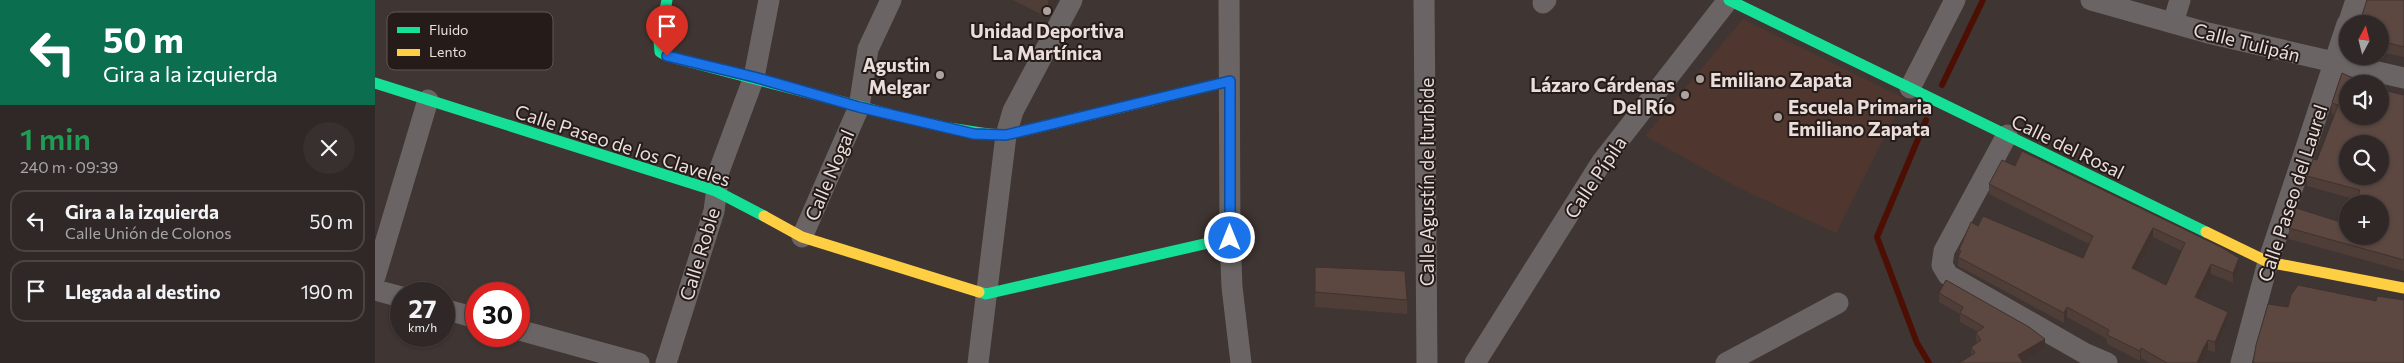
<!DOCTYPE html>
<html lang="es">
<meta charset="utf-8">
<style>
body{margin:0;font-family:Commissioner,sans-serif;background:#37302e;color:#f1f3f6;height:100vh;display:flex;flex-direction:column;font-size:19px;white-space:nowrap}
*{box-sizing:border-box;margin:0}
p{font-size:16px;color:#a7a6a7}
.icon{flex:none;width:28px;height:28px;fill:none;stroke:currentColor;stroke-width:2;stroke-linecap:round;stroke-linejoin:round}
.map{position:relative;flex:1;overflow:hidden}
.sheet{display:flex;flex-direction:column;background:#2f2826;width:375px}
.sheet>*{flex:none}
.hud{background:#0b6e4f;color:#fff;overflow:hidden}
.needle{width:32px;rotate:7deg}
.tools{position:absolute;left:1964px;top:15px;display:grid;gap:10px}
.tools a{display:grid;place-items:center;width:50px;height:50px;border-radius:50%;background:#2f2826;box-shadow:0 1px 4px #0004,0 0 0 1px #4a4443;font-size:25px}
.speed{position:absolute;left:15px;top:282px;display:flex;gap:10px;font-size:25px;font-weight:700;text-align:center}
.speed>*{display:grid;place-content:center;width:65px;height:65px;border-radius:50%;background:#2f2826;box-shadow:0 1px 4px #0004,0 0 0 1px #4a4443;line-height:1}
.speed small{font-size:12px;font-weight:400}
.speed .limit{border:8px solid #d22;background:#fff;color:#111}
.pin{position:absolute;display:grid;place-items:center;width:42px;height:42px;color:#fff;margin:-51px -21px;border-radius:50% 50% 50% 0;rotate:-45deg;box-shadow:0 0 5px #0007}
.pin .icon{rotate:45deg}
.me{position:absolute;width:55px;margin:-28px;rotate:0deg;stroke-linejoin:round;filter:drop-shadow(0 0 4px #0008)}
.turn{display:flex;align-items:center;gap:18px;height:105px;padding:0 20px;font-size:22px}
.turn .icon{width:65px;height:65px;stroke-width:2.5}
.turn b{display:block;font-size:35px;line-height:42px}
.round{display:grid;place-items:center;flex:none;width:52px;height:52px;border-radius:26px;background:#37302e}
.head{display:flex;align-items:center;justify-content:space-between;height:85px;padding:0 20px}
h1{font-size:30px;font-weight:600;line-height:38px;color:#1e9e55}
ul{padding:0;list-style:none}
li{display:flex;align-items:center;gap:15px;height:62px;margin:0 10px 8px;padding:0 10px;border:2px solid #4a4443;border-radius:15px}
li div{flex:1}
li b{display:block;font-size:19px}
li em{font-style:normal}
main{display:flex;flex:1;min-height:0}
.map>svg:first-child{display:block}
.built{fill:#4f3730}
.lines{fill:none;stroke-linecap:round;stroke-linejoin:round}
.stream{stroke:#4d0f04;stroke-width:6}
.street{stroke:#6a6564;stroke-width:21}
.fast{stroke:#16e098;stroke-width:11}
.slow{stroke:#ffcf43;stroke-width:11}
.wall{fill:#4f3d38;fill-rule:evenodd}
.shaded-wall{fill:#40322e}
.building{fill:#5c4741;stroke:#40322e;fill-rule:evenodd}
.route-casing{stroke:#114b97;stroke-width:12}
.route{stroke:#1a73e8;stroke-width:9}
.poi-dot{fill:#aea29f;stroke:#251c1a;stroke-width:2}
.labels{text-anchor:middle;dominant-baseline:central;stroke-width:4;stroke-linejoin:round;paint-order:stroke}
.poi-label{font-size:19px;font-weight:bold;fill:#eaddda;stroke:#251c1a;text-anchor:end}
.street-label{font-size:19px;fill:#eaddda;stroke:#251c1a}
.key{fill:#251c1a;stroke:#605654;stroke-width:1}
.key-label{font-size:14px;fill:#eaddda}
</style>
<main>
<section class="sheet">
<div class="hud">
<div class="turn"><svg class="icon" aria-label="left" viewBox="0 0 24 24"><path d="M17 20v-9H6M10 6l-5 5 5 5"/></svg><div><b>50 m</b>Gira a la izquierda</div></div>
</div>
<div class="head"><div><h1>1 min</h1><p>240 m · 09:39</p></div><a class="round"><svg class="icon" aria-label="close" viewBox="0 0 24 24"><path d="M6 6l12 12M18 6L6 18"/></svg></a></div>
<ul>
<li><svg class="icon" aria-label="left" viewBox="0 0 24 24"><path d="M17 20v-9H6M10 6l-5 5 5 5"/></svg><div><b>Gira a la izquierda</b><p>Calle Unión de Colonos</p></div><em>50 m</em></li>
<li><svg class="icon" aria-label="arrive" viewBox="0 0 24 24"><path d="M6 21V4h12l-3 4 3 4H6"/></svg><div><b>Llegada al destino</b></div><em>190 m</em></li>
</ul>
</section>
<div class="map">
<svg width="2029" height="363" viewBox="0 0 2029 363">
<rect width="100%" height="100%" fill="#3f3532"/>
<!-- built -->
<path class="built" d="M1368 19 1529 98 1461 233 1364 188 1270 136Z"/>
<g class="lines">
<!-- stream -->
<path class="stream" d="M1567 85 1608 0
M1551 120 1502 237 1542 343 1554 363"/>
<!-- street -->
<path class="street" d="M854 0 855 238 857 287 866 363
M1049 0 1052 363
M1716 0 1833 33 2029 78
M1168 3 1171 0
M1798 23 1805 0
M1973 24 1981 0
M1535 88 1580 0
M1632 135 1569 251 1567 265 1573 275 1711 354 1732 363
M427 237 484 107 493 49 516 0
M0 277 53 100
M0 290 26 297
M69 309 101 318
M144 330 264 363
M291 363 339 211 344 171 379 77 394 0
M603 363 631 135 638 111 697 0
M1100 363 1226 163 1353 0
M1351 363 1463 303
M1866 363 1893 262 1972 24"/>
<!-- fast -->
<path class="fast" d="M292 0 284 41 285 52 292 56 518 115 574 128 613 134
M1354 0 1831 232
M0 83 341 191 389 216
M777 100 855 81
M604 292 611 294 855 238"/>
<!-- slow -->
<path class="slow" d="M613 134 631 135 777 100
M389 216 427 237 604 292
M1831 232 1893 262 2029 288"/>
</g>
<!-- wall -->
<path class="wall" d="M638 0H683L673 18Z
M2029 0V57L2010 53 2008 58 2001 56H2005V24Z
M1972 84 2028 95 2029 92V271L1914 239V228L1972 236 1982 200 1932 186V176L1942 160 1959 115 1957 114V103Z
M1647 151 1864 268 1858 283 1836 274 1824 299 1853 321 1840 352 1833 350 1826 363H1775L1766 358 1765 361 1732 344V339L1692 317 1689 323 1583 266 1584 250 1603 226 1708 258 1714 244 1614 194V184L1640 166ZM1778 237 1807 251 1791 285 1761 270Z
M940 267 1032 300V314L940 307Z
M1564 293 1670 347 1596 356V347L1602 343 1601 341V333L1603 332 1585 322V314L1564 302Z"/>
<!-- shaded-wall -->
<path class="shaded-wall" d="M674 0H683L673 18V1Z
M2010 42V53L2008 58V47Z
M1778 228V237L1757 278V268Z
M1864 258V268L1858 283V273Z
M1836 264V274L1820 307V297Z
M1692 307V317L1689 323V313Z
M1853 312V321L1840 352V342Z
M1670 339V347L1645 363 1643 355Z
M1833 340V350L1826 363H1822L1828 349Z
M1766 348V358L1765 361V351Z"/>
<!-- building -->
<path class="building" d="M1992 0H2029V47L2010 42 2008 47H2005V24H1984Z
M1967 73 1991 84H1972V116H2005V89L2028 95 2029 92V260L1914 228 1921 208 1972 224V236H2005V204H1980L1985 190 1932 176 1938 159 1942 160 1963 105 1957 103ZM1972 144H2005V176H1972Z
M1647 151 1846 247 1864 258 1858 273 1836 264 1820 297 1853 312 1840 342 1833 340 1828 349 1822 363H1792L1766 348 1765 351 1732 335 1734 330 1692 307 1689 313 1583 257 1586 251 1584 250 1596 222 1603 226 1608 216 1708 258 1718 236 1614 184 1627 160 1640 166ZM1778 228 1810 243 1791 285 1757 268Z
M940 267 1030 271 1032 300 940 292Z
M1571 280 1654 327 1670 339 1643 355 1648 363H1584L1600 353 1596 347 1606 340 1601 333 1609 327 1585 313 1588 307 1564 293Z
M1923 285 2001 301 2002 296 2029 300V363H1878L1881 345 1893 304 1913 307 1916 295Z"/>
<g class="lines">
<defs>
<path id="route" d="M292 56 379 77 484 107 599 134 631 135 855 81V238"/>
</defs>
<!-- route casing -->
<use href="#route" class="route-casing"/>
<!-- route -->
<use href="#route" class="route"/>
</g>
<!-- markers -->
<g class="poi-dot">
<circle cx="672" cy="11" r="5"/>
<circle cx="565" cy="75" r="5"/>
<circle cx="1325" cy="79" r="5"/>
<circle cx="1310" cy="95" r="5"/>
<circle cx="1403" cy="117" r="5"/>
</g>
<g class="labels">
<!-- poi labels -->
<g class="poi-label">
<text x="672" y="30" text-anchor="middle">Unidad Deportiva<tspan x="672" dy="22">La Martínica</tspan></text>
<text x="555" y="64">Agustin<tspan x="555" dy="22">Melgar</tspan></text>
<text x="1335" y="79" text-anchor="start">Emiliano Zapata</text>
<text x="1300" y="84">Lázaro Cárdenas<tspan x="1300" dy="22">Del Río</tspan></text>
<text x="1413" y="106" text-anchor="start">Escuela Primaria<tspan x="1413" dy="22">Emiliano Zapata</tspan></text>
</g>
<!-- street labels -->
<g class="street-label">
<text transform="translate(1872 42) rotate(14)">Calle Tulipán</text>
<text transform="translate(248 145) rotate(18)">Calle Paseo de los Claveles</text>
<text transform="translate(1693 146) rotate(26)">Calle del Rosal</text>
<text transform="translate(454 175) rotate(-67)">Calle Nogal</text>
<text transform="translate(1220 177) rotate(-56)">Calle Pípila</text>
<text transform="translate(1051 182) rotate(-90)">Calle Agustín de Iturbide</text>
<text transform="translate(1917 193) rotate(-72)">Calle Paseo del Laurel</text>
<text transform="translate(324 254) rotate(-73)">Calle Roble</text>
</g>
</g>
<!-- legend -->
<rect x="12" y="12" width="166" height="58" rx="8" class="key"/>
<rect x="22" y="27" width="23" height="6" fill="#16e098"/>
<rect x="22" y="49" width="23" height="7" fill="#ffcf43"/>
<g class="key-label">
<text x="54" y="35">Fluido</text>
<text x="54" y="57">Lento</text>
</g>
</svg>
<div class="tools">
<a><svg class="needle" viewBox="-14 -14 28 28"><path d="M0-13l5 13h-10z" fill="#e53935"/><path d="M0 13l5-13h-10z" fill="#a7a6a7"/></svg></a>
<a><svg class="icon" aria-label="sound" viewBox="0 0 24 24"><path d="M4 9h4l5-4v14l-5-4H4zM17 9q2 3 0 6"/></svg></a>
<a><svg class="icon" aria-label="search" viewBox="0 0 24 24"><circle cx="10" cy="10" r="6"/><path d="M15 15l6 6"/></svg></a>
<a>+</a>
</div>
<div class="speed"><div>27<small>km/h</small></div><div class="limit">30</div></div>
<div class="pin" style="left:292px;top:56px;background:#d93025"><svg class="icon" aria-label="arrive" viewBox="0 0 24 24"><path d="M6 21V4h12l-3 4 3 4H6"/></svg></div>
<svg class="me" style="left:855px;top:238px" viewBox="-20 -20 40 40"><circle r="17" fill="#1a73e8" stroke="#fff" stroke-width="3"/><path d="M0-11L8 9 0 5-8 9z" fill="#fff"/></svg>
</div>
</main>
